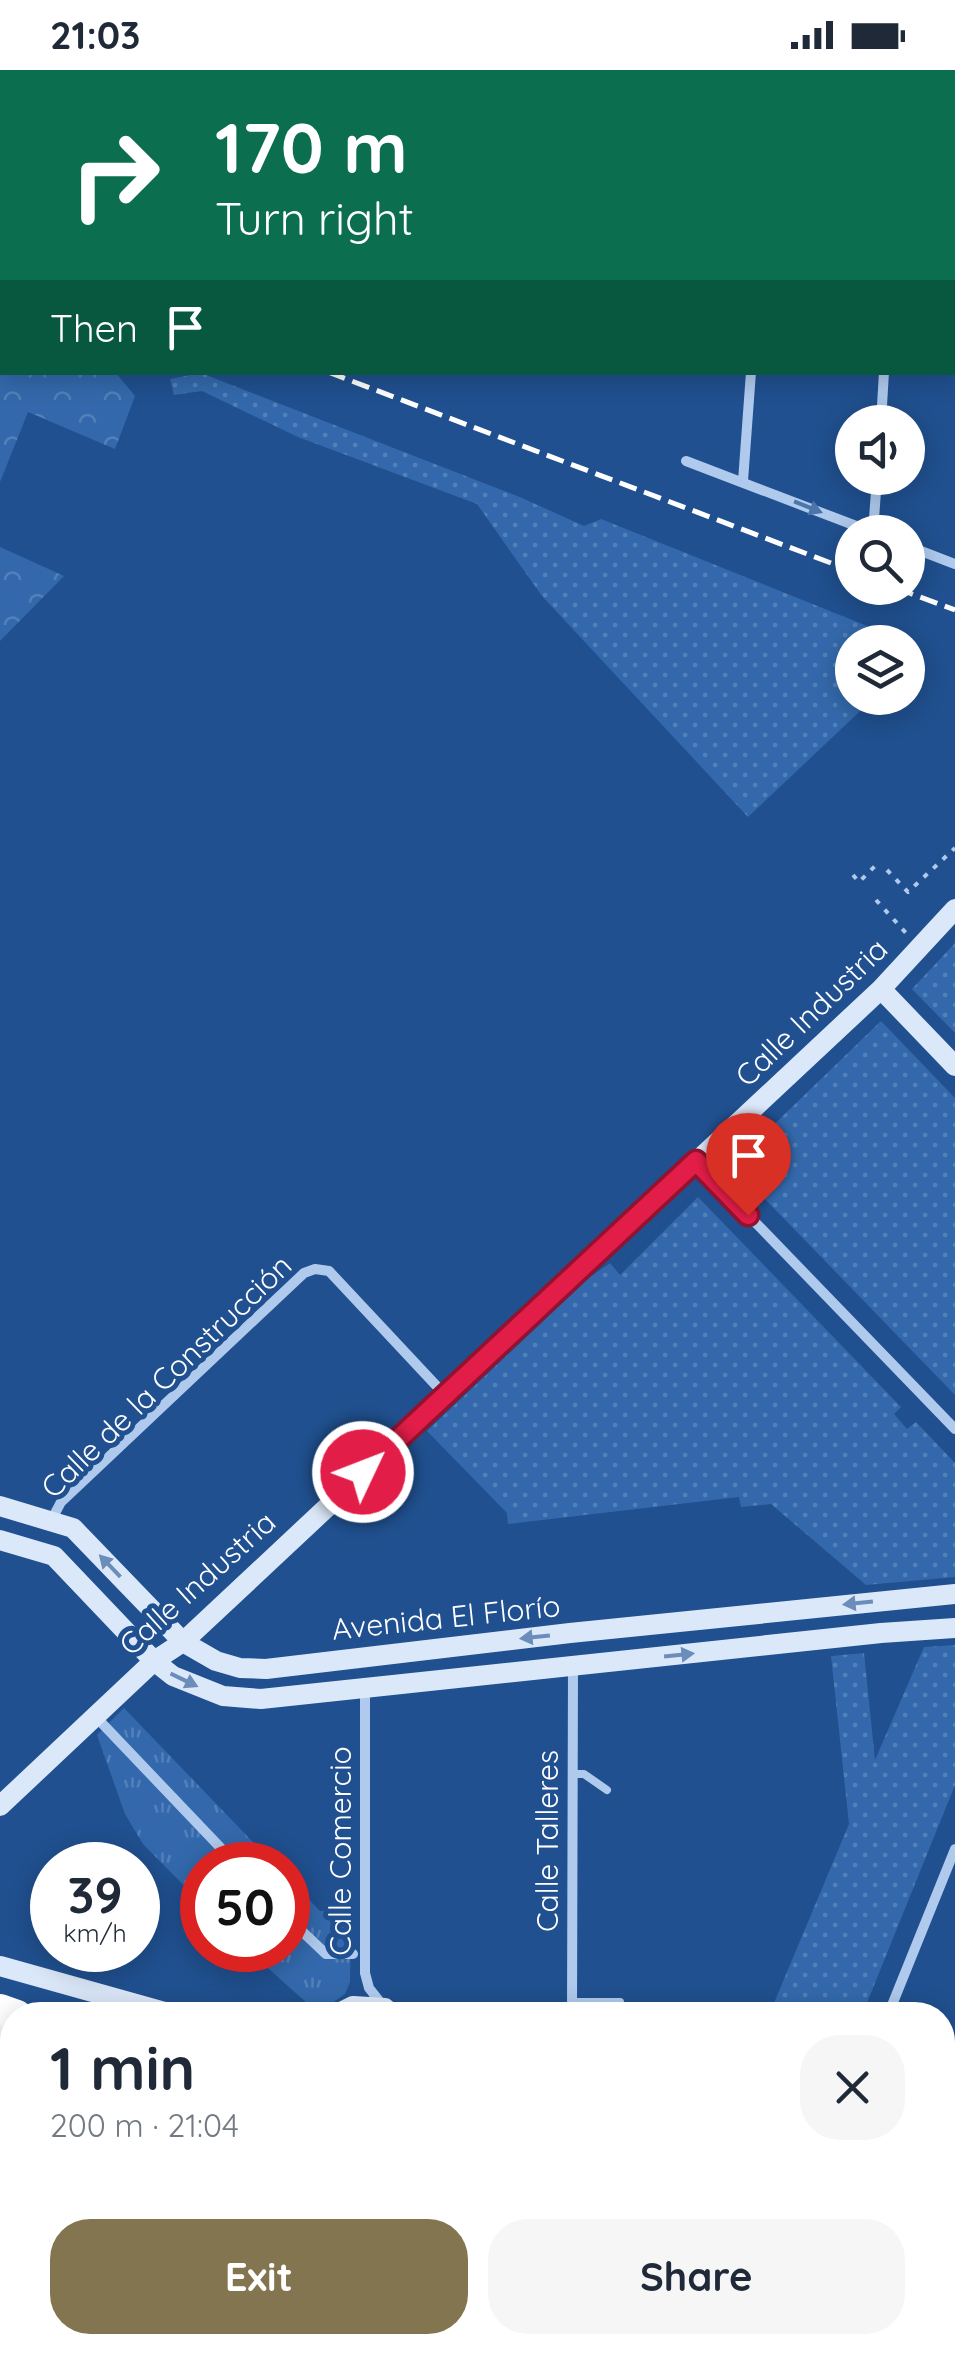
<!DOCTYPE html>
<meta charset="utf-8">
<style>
body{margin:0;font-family:Quicksand,sans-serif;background:#f6f6f7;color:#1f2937;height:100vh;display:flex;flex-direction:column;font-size:38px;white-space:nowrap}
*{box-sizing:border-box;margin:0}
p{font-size:32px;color:#747a83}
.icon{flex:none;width:55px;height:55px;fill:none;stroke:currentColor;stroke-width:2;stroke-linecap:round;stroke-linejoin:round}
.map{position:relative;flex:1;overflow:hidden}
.details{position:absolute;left:0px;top:1932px;width:955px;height:352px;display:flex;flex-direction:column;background:#fff;border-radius:40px 40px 0 0;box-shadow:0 5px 25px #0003}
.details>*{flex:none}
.hud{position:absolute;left:0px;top:0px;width:955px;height:305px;box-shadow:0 5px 25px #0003;background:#0b6e4f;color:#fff;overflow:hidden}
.tools{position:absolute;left:835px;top:335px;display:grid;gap:20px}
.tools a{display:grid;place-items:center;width:90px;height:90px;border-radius:50%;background:#fff;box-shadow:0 5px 25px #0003;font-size:50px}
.speed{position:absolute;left:30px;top:1772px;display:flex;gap:20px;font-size:50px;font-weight:700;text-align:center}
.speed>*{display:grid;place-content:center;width:130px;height:130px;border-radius:50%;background:#fff;box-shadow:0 5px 25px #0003;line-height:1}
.speed small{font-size:25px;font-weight:400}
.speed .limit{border:15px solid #d22;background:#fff;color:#111}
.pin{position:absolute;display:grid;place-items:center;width:85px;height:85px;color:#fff;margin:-102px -42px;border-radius:50% 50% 50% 0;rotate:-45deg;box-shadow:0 0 10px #0007}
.pin .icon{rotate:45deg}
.me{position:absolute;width:110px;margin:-55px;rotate:47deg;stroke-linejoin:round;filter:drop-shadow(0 0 8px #0008)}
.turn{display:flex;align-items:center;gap:35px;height:210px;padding:0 50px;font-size:45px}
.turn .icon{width:130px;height:130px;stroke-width:2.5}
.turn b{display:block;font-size:70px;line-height:85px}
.then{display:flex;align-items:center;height:95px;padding:0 50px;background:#0003;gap:20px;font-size:38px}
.round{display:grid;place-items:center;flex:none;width:105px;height:105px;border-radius:40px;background:#f6f6f7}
.head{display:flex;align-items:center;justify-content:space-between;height:170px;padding:0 50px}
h1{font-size:60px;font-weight:800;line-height:75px}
.cta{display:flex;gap:20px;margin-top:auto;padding:20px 50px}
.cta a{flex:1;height:115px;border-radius:40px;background:#827550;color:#fff;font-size:40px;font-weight:800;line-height:115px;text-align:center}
.cta a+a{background:#f6f6f7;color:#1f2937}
.status{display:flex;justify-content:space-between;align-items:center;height:70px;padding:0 50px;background:#fff;direction:ltr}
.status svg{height:28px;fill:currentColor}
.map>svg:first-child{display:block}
.grass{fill:url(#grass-dots)}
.forest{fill:url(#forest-crowns)}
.park{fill:url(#park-tufts)}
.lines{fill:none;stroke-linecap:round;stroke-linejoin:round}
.path{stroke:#afcaed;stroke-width:4;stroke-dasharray:5 8;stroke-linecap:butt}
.lane{stroke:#afcaed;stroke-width:8}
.street{stroke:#afcaed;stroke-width:10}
.secondary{stroke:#dbe8f9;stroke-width:20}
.primary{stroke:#f5f9ff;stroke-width:25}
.highway{stroke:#fff;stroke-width:30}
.rail{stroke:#fff;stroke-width:5;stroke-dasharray:18 8;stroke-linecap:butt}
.oneway{fill:#4b75ab}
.oneway2{fill:#6b8db9}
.route-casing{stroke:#92132f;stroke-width:25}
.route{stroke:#e11d48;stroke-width:18}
.labels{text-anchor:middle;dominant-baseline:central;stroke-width:10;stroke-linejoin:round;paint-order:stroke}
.street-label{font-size:30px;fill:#fff;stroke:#20508f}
</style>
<div class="status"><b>21:03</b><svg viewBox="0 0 49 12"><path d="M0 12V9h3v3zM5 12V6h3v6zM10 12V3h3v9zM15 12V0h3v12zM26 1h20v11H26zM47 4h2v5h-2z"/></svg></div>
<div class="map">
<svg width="955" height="2283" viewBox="0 0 955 2283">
<defs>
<pattern id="grass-dots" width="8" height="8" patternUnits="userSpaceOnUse" patternTransform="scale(2.5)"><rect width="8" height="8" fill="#3369ac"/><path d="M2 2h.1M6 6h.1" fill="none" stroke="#5280b8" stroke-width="1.8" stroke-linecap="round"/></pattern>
<pattern id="forest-crowns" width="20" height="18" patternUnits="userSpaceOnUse" patternTransform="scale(2.5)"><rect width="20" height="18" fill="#3369ac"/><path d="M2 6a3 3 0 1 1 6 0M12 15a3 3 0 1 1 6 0" fill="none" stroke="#5280b8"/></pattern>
<pattern id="park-tufts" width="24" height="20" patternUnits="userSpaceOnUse" patternTransform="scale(2.5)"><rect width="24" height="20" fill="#3369ac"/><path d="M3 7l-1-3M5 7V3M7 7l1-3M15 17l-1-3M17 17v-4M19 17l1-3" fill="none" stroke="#5280b8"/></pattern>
</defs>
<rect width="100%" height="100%" fill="#20508f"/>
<!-- grass -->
<path class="grass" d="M201 303 522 428 584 456 601 449 907 572H852V628H874L748 747 542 526 477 434 298 367 202 321 174 325 170 309Z
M955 873V963L912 919Z
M881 951 955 1028V1325L732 1095Z
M698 1127 901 1337 894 1344 907 1359 916 1352 955 1393V1507L866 1515 771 1434 741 1437 739 1427 508 1454 507 1443 427 1361 590 1207 610 1193 620 1205Z
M955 1575V1715L862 1945H769L849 1754 831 1586 864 1583 875 1690 924 1577Z"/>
<!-- forest -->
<path class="forest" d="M0 242 2 302 116 303 135 326 115 379 28 342 0 412Z
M0 477 64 506 0 571Z"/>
<!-- park -->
<path class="park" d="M124 1638 275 1795H202V1834L143 1774 125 1744 97 1665Z
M288 1808 320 1841 351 1840 350 1912 345 1924 318 1943 248 1880H288Z
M942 1994H955V2057L943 2058Z"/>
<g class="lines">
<!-- path -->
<path class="path" d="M887 800 908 822 955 778
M853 805 859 812 880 791
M876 830 906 863"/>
<!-- lane -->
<path class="lane" d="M108 2V0
M572 1704H584L607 1720
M572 1932H620
M942 2186 955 2184"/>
<!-- street -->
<path class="street" d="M952 275H955
M881 352 884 302
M686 391 872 462
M743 411 751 302
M873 462 877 408
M908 476 955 494
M697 1092 955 1359
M52 1449 61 1432 304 1203 315 1199 329 1201 445 1325
M365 1619V1903L369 1918 384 1937
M96 1647 237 1795
M288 1848 326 1884H353
M572 1945 573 1597
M888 1945 955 1779
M942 1986H955
M0 2057 12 2059
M134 2283 138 2272
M436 2283 440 2272
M789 2283 790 2272"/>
<!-- secondary -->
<path class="secondary" d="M881 919 955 996
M0 1436 73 1458 183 1572 216 1591 240 1598 266 1599 570 1563 955 1524
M0 1470 54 1486 154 1591 173 1606 223 1626 261 1629 881 1563 955 1558
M0 1736 154 1591 183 1572 881 919 955 839
M0 1896 175 1945
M335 1945 353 1936 385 1938 392 1945
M0 2028 12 2031
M942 2164 955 2162"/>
<!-- primary -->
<path class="primary" d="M0 2H20
M952 50H955
M0 1959 12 1962"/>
<!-- highway -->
<path class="highway" d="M0 1939 17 1945
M0 1999H12
M942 2109 955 2107
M942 2136 955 2134"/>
<!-- rail -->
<path class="rail" d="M0 176 2 177
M328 302 852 501
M896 518 955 540"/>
</g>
<!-- one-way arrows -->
<defs><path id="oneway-solid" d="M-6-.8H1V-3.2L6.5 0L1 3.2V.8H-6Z" transform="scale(2.5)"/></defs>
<use class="oneway" href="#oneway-solid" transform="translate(808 437) rotate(22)"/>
<g class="oneway2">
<use href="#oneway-solid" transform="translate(110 1496) rotate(-134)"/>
<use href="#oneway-solid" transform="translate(858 1533) rotate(174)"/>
<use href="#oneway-solid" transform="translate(535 1567) rotate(174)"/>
<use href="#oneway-solid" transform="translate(679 1585) rotate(-6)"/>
<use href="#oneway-solid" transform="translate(184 1610) rotate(26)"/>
</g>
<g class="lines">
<defs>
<path id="route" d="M363 1402 696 1091 748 1145"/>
</defs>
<!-- route casing -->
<use href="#route" class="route-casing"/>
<!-- route -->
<use href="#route" class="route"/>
</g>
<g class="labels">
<!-- street labels -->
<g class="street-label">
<text transform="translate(811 942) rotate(-44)">Calle Industria</text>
<text transform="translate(166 1306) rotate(-44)">Calle de la Construcción</text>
<text transform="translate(197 1513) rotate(-42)">Calle Industria</text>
<text transform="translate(446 1547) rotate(-6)">Avenida El Florío</text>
<text transform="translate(547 1771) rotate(-90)">Calle Talleres</text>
<text transform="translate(340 1781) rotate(-90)">Calle Comercio</text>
</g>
</g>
</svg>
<div class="tools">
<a><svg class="icon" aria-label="sound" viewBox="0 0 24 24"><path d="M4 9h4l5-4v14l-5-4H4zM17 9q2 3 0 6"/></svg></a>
<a><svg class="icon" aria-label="search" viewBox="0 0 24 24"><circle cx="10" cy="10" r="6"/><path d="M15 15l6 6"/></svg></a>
<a><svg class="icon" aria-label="layers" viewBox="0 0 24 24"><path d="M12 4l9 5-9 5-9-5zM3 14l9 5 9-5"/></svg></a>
</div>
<div class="speed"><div>39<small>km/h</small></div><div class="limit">50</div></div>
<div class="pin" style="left:748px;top:1145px;background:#d93025"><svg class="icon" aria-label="arrive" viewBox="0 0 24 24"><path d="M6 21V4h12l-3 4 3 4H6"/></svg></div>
<svg class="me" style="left:363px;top:1402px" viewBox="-20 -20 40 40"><circle r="17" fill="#e11d48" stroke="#fff" stroke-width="3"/><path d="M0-11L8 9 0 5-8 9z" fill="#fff"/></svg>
<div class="hud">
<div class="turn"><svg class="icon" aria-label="right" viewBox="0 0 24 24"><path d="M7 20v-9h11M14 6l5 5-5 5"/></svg><div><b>170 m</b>Turn right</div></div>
<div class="then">Then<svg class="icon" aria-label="arrive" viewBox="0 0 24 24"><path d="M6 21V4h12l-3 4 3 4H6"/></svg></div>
</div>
<section class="details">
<div class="head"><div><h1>1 min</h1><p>200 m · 21:04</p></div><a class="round"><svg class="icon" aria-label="close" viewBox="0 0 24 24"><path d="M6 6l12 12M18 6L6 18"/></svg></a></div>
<div class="cta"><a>Exit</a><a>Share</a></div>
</section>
</div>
